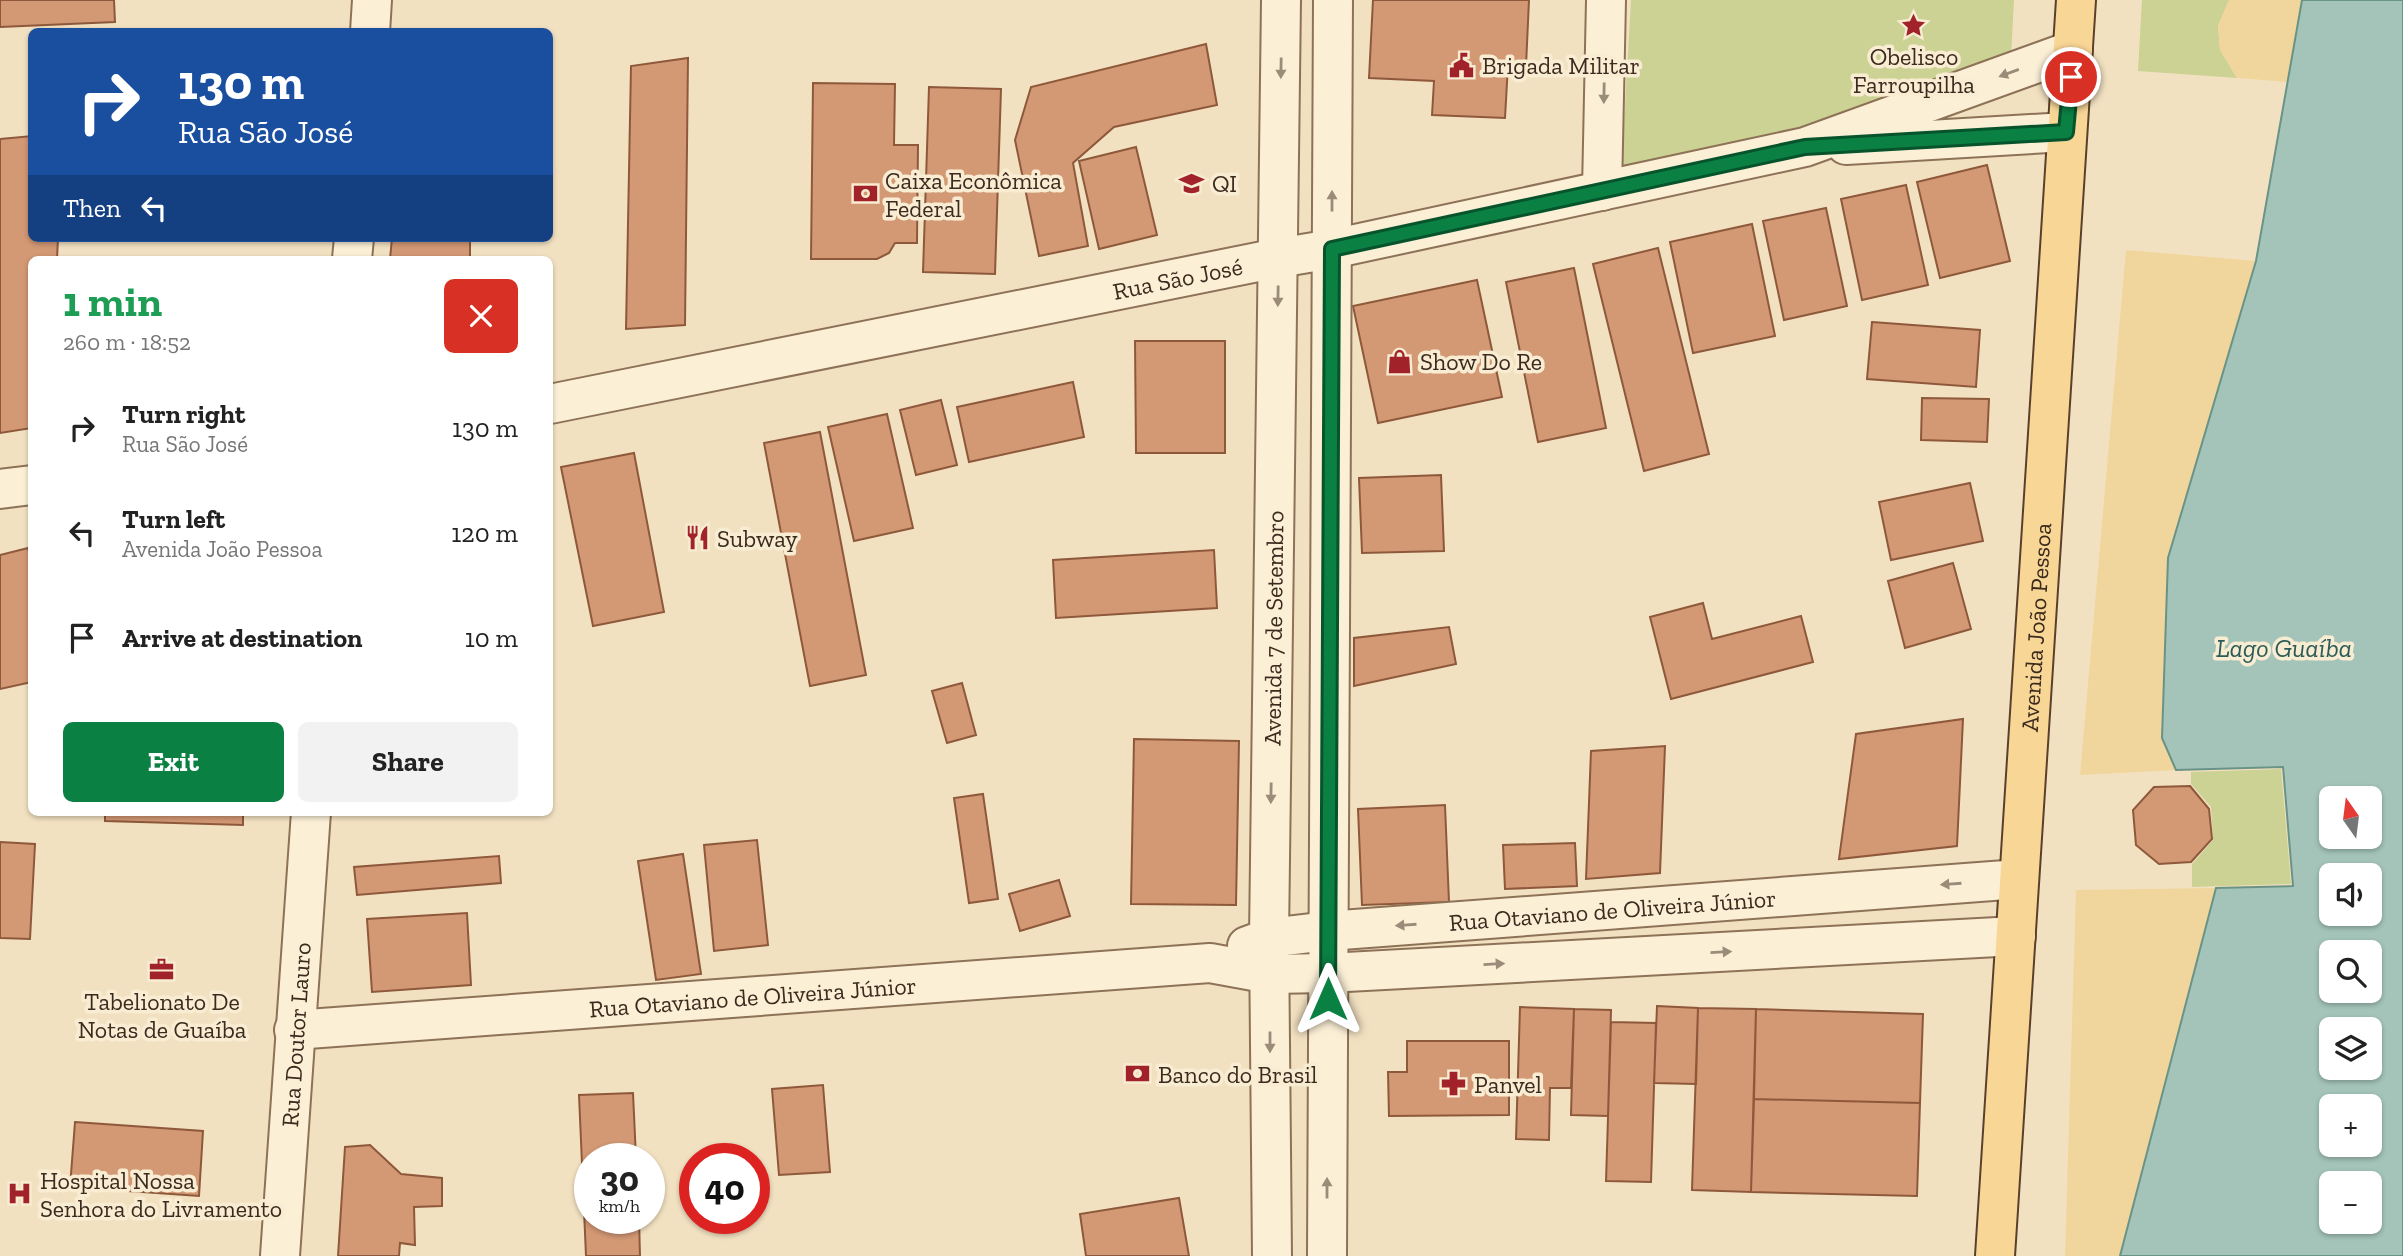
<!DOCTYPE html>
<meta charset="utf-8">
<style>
body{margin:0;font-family:"Zilla Slab",serif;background:#f2f2f2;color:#222;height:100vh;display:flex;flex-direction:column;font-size:26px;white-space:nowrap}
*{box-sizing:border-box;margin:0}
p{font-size:23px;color:#767676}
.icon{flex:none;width:38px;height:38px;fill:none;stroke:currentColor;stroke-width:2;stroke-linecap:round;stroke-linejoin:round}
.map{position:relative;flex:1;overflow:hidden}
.sheet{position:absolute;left:28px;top:256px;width:525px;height:560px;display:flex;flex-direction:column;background:#fff;border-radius:10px;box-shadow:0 2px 5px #0004}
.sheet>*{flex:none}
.hud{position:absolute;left:28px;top:28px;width:525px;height:214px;border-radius:10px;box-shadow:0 2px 5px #0004;background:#1a4fa0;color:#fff;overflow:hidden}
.needle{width:46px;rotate:346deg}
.controls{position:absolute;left:2319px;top:786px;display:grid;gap:14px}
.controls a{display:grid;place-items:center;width:63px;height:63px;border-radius:10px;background:#fff;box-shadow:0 2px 5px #0004;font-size:35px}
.speed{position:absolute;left:574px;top:1143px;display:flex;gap:14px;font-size:35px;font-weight:700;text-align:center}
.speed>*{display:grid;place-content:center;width:91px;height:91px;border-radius:50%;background:#fff;box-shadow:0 2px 5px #0004;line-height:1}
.speed small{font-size:18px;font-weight:400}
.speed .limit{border:10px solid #d22;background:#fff;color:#111}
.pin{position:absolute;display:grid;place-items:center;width:60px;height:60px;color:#fff;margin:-30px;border:4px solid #fff;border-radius:50%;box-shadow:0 2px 7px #0007}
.me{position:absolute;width:77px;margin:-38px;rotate:0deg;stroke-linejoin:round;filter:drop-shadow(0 0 5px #0008)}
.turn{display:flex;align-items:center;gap:24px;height:147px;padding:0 35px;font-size:32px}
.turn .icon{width:91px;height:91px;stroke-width:2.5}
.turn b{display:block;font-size:49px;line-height:60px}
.then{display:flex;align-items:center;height:66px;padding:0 35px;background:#0003;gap:14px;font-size:26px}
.round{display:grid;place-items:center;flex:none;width:74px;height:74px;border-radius:10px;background:#f2f2f2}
.head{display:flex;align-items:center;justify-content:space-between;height:119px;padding:0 35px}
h1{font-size:42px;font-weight:800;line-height:52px;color:#1e9e55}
.button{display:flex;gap:14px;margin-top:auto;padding:14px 35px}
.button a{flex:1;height:80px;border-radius:10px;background:#0b8043;color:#fff;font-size:28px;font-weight:800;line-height:80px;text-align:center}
.button a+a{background:#f2f2f2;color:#222}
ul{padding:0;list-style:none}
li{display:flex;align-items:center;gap:21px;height:105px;padding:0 35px}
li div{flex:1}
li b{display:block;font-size:26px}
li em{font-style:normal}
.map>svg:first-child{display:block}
.green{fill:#ccd194}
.sand{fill:#f0d69c}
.water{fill:#a4c4b9;stroke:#6a9387;stroke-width:2;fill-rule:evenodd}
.building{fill:#d39874;stroke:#8e593b;stroke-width:2}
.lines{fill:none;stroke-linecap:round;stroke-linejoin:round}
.minor-casing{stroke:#8d7257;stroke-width:42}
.major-casing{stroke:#5a402c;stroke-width:42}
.minor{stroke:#fbefd6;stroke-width:38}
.major{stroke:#f8d696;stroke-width:38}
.oneway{fill:#9b8c7a}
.route-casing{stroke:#07532c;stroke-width:18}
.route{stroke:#0b8043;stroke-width:12}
.labels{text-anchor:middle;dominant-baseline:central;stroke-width:7;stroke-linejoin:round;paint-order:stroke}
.poi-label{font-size:24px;fill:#3b2a1d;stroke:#f8ecd2;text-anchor:start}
.street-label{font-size:24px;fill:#3b2a1d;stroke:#f8ecd2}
.water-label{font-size:26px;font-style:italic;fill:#2b5c57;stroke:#f8ecd2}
</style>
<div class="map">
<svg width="2403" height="1256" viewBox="0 0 2403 1256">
<rect width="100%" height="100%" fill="#f2e1c1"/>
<!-- green -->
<path class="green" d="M1631 0H2014L2011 57 1813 130 1621 177Z
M2142 0H2229L2218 26 2220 50 2237 78 2138 71Z
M2281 769 2291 884 2192 887V864L2213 840 2211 807 2191 784V772Z"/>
<!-- sand -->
<path class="sand" d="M2229 0H2302L2288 82 2237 78 2220 50 2218 26Z
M2126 250 2256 261 2168 558 2162 738 2176 770 2080 775Z
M2216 888 2120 1256H2065L2076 890Z"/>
<!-- water -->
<path class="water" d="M2302 0H2403V1256H2120L2216 888 2293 886 2283 767 2176 770 2162 738 2168 558 2256 261ZM2370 798V836H2331V798ZM2370 875V914H2331V875ZM2370 952V990H2331V952ZM2331 1029H2370V1068H2331ZM2370 1106V1144H2331V1106ZM2370 1183V1222H2331V1183Z"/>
<!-- building -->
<path class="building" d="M0 0H114L115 22 0 27Z
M1373 0H1529L1526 66 1508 65 1505 118 1432 115 1434 81 1369 78Z
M1206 44 1217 105 1114 127 1073 163 1088 246 1039 256 1015 140 1031 87Z
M688 58 685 325 626 329 631 66Z
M813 83 895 84 894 145H918L917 243H895L889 253 877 259H811Z
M929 87 1001 89 995 274 923 272Z
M32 136V238H58L57 259H32V428L0 433V139Z
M1136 147 1157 235 1099 249 1079 161Z
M1987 165 2010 261 1940 278 1917 182Z
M1906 185 1928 285 1862 300 1841 199Z
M1826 208 1847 306 1784 320 1763 221Z
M1752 224 1775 336 1693 353 1670 242Z
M392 238H470V259H390Z
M1658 248 1709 454 1644 471 1593 264Z
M1574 268 1606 428 1538 442 1506 282Z
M1477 280 1502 397 1378 423 1353 306Z
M1872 322 1980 330 1976 387 1867 379Z
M1135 341H1225V453H1136Z
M1073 382 1084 437 969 462 957 407Z
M1922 398 1989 399 1987 442 1921 440Z
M941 400 957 465 916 475 900 410Z
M887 414 913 528 854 541 828 427Z
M820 432 866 675 810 686 764 443Z
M634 453 664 612 593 626 561 467Z
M1441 475 1444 551 1362 553 1359 478Z
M1970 483 1983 541 1891 560 1879 502Z
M28 548 32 564V682L0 689V555Z
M1214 550 1217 608 1056 618 1053 560Z
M1953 563 1971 629 1905 648 1888 581Z
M1703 603 1712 639 1801 616 1813 662 1671 699 1650 617Z
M1449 627 1456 664 1354 686V638Z
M962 683 976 735 947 743 932 691Z
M1963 719 1957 846 1839 859 1856 734Z
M1134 739 1239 741 1236 905 1131 904Z
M1665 746 1660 873 1586 879 1591 751Z
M2190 786 2209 809 2212 839 2191 862 2159 864 2136 845 2133 810 2154 787Z
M983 794 998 899 969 903 954 798Z
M1445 805 1449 902 1362 905 1358 809Z
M105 812H243V825L105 821Z
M757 840 768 945 714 951 704 845Z
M0 842 35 844 30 939 0 938Z
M1575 843 1577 886 1505 889 1503 845Z
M683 854 701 974 656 980 638 861Z
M499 856 501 883 357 895 354 867Z
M1059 880 1070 916 1020 931 1009 894Z
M467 913 471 985 372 992 367 919Z
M1657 1006 1698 1008 1696 1084 1654 1083Z
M1520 1007 1574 1009 1571 1088H1550L1549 1140 1516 1139Z
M1698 1008 1756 1009 1751 1192 1692 1190Z
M1574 1009 1611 1010 1608 1116 1571 1115Z
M1756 1009 1923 1014 1920 1103 1754 1099Z
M1611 1022 1656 1023 1651 1182 1606 1181Z
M1407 1041H1509V1115L1389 1116 1388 1072H1407Z
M823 1085 830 1172 779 1175 772 1089Z
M633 1093 636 1158H590V1218H639L640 1256H586L579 1095Z
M1754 1099 1920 1103 1917 1196 1751 1192Z
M75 1122 203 1131 199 1196 70 1187Z
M370 1145 401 1174 442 1178V1206L414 1207 415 1245 400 1243 399 1256H338L345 1147Z
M1179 1198 1189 1256H1086L1080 1214Z"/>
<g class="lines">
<defs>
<g id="minor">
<path d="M370 32 372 0"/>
<path d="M1846 145 2066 132"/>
<path d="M1602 191 1606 0"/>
<path d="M352 259 354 238"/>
<path id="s1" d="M550 404 1278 258 1332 249 1805 147 2073 50"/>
<path d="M0 489 32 485"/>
<path id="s2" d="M1247 946 1269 938 1328 931 2019 879"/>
<path id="s3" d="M294 1030 1210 963 1270 974 1328 973 2016 936"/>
<path id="s4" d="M280 1256 311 812"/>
<path id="s5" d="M1272 1256 1269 938 1281 0"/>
<path d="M1327 1256 1333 0"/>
</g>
<g id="major">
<path id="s6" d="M1995 1256 2076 0"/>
</g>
</defs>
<!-- minor casing -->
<use href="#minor" class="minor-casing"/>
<!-- major casing -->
<use href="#major" class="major-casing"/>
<!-- minor -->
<use href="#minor" class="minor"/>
<!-- major -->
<use href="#major" class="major"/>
</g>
<!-- one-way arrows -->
<defs><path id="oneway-solid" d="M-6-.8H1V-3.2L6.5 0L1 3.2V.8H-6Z" transform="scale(1.75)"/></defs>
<g class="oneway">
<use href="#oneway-solid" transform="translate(1281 68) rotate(91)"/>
<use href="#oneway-solid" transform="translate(2009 73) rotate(160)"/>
<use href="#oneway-solid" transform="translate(1604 93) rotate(91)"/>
<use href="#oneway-solid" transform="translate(1332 201) rotate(-90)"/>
<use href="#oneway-solid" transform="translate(1278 296) rotate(91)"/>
<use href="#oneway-solid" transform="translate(1271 793) rotate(91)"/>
<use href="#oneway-solid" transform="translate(1951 884) rotate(176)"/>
<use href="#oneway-solid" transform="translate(1406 925) rotate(176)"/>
<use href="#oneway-solid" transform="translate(1721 952) rotate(-3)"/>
<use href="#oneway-solid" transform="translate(1494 964) rotate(-3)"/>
<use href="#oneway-solid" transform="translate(1270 1042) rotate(90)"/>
<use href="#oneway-solid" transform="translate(1327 1188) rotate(-90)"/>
</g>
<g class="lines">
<defs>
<path id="route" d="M1328 999 1332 249 1805 147 2066 132 2071 77"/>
</defs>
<!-- route casing -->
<use href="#route" class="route-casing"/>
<!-- route -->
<use href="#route" class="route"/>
</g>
<!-- icons -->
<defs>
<symbol id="sight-bare" viewBox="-9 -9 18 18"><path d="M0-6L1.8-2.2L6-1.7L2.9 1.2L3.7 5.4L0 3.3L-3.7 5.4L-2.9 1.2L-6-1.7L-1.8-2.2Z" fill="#a12228" stroke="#f8ecd2" stroke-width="2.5" paint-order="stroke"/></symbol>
<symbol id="civic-bare" viewBox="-9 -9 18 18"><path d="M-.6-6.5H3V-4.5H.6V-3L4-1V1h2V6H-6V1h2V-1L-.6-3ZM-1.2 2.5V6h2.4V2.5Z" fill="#a12228" stroke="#f8ecd2" stroke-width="2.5" paint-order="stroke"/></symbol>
<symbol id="university-bare" viewBox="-9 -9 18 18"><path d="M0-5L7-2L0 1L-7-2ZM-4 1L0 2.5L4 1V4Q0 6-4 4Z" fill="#a12228" stroke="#f8ecd2" stroke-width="2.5" paint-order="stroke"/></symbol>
<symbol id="bank-bare" viewBox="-9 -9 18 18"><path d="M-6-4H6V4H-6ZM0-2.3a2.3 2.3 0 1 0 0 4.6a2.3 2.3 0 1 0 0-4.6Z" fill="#a12228" stroke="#f8ecd2" stroke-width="2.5" paint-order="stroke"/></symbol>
<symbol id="shop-bare" viewBox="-9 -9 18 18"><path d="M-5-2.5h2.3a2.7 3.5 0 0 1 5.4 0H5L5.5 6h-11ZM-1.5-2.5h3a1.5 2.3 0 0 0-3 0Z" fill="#a12228" stroke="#f8ecd2" stroke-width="2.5" paint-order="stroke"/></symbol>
<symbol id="restaurant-bare" viewBox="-9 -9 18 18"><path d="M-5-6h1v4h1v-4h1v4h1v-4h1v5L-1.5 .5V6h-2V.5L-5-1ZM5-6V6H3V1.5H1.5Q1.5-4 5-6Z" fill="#a12228" stroke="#f8ecd2" stroke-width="2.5" paint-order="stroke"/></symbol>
<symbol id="office-bare" viewBox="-9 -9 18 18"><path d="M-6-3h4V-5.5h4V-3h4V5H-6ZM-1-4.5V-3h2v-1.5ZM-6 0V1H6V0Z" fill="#a12228" stroke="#f8ecd2" stroke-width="2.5" paint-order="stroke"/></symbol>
<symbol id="pharmacy-bare" viewBox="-9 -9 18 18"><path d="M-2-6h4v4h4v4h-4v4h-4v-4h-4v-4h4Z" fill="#a12228" stroke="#f8ecd2" stroke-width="2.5" paint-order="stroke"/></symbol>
<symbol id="hospital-bare" viewBox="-9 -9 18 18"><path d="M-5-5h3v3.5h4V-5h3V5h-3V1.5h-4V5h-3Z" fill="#a12228" stroke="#f8ecd2" stroke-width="2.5" paint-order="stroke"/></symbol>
</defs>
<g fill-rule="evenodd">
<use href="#sight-bare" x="1896" y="8" width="35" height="35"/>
<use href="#civic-bare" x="1444" y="48" width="35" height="35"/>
<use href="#university-bare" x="1174" y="166" width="35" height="35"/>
<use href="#bank-bare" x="848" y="176" width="35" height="35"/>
<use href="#shop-bare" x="1382" y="344" width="35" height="35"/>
<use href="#restaurant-bare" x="680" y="520" width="35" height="35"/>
<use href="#office-bare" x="144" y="952" width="35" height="35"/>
<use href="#bank-bare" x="1120" y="1056" width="35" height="35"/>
<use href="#pharmacy-bare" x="1436" y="1066" width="35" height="35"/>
<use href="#hospital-bare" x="2" y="1176" width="35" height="35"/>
</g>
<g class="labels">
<!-- poi labels -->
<g class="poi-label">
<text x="1914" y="56" text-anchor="middle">Obelisco<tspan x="1914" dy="28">Farroupilha</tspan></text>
<text x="1482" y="65">Brigada Militar</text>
<text x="885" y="180">Caixa Econômica<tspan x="885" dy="28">Federal</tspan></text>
<text x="1212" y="183">QI</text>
<text x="1420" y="361">Show Do Re</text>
<text x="717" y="538">Subway</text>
<text x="162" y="1001" text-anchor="middle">Tabelionato De<tspan x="162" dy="28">Notas de Guaíba</tspan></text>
<text x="1158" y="1074">Banco do Brasil</text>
<text x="1474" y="1084">Panvel</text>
<text x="40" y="1180">Hospital Nossa<tspan x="40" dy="28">Senhora do Livramento</tspan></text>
</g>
<!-- street labels -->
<g class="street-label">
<text stroke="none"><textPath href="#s1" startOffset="640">Rua São José</textPath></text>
<text stroke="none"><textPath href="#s5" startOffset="628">Avenida 7 de Setembro</textPath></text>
<text stroke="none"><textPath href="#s6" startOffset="630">Avenida João Pessoa</textPath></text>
<text stroke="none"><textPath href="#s2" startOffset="368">Rua Otaviano de Oliveira Júnior</textPath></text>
<text stroke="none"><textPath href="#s3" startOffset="460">Rua Otaviano de Oliveira Júnior</textPath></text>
<text stroke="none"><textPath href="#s4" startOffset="222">Rua Doutor Lauro</textPath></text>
</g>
<!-- water labels -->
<g class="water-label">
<text x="2284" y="648">Lago Guaíba</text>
</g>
</g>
</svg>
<div class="controls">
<a><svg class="needle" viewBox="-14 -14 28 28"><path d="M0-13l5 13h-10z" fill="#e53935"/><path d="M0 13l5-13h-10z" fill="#767676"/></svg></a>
<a><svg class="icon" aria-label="sound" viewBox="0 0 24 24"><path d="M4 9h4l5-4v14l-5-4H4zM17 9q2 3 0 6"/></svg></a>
<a><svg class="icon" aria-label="search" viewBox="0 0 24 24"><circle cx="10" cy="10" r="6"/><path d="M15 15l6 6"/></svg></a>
<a><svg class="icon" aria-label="layers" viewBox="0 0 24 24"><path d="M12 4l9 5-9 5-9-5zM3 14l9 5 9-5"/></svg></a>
<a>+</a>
<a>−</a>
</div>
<div class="speed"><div>30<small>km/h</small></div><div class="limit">40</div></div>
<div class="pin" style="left:2071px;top:77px;background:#d93025"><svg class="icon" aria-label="arrive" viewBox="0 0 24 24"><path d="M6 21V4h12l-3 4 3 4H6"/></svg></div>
<svg class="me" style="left:1328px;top:999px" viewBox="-20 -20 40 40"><path d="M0-17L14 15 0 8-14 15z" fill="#0b8043" stroke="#fff" stroke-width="4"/></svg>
<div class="hud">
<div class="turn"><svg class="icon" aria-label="right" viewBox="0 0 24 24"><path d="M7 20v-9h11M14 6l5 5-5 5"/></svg><div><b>130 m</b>Rua São José</div></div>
<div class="then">Then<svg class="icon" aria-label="left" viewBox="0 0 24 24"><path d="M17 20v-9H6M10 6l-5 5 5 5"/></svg></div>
</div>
<section class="sheet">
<div class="head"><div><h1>1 min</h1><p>260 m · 18:52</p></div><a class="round" style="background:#d93025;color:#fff"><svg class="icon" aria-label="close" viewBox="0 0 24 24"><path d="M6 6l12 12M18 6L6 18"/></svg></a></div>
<ul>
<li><svg class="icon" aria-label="right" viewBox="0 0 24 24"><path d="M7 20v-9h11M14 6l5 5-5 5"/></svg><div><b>Turn right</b><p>Rua São José</p></div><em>130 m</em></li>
<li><svg class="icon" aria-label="left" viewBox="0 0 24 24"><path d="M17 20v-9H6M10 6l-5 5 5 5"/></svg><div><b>Turn left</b><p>Avenida João Pessoa</p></div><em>120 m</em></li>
<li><svg class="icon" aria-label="arrive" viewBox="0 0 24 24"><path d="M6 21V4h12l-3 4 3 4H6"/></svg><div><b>Arrive at destination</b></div><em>10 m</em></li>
</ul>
<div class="button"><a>Exit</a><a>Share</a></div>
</section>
</div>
